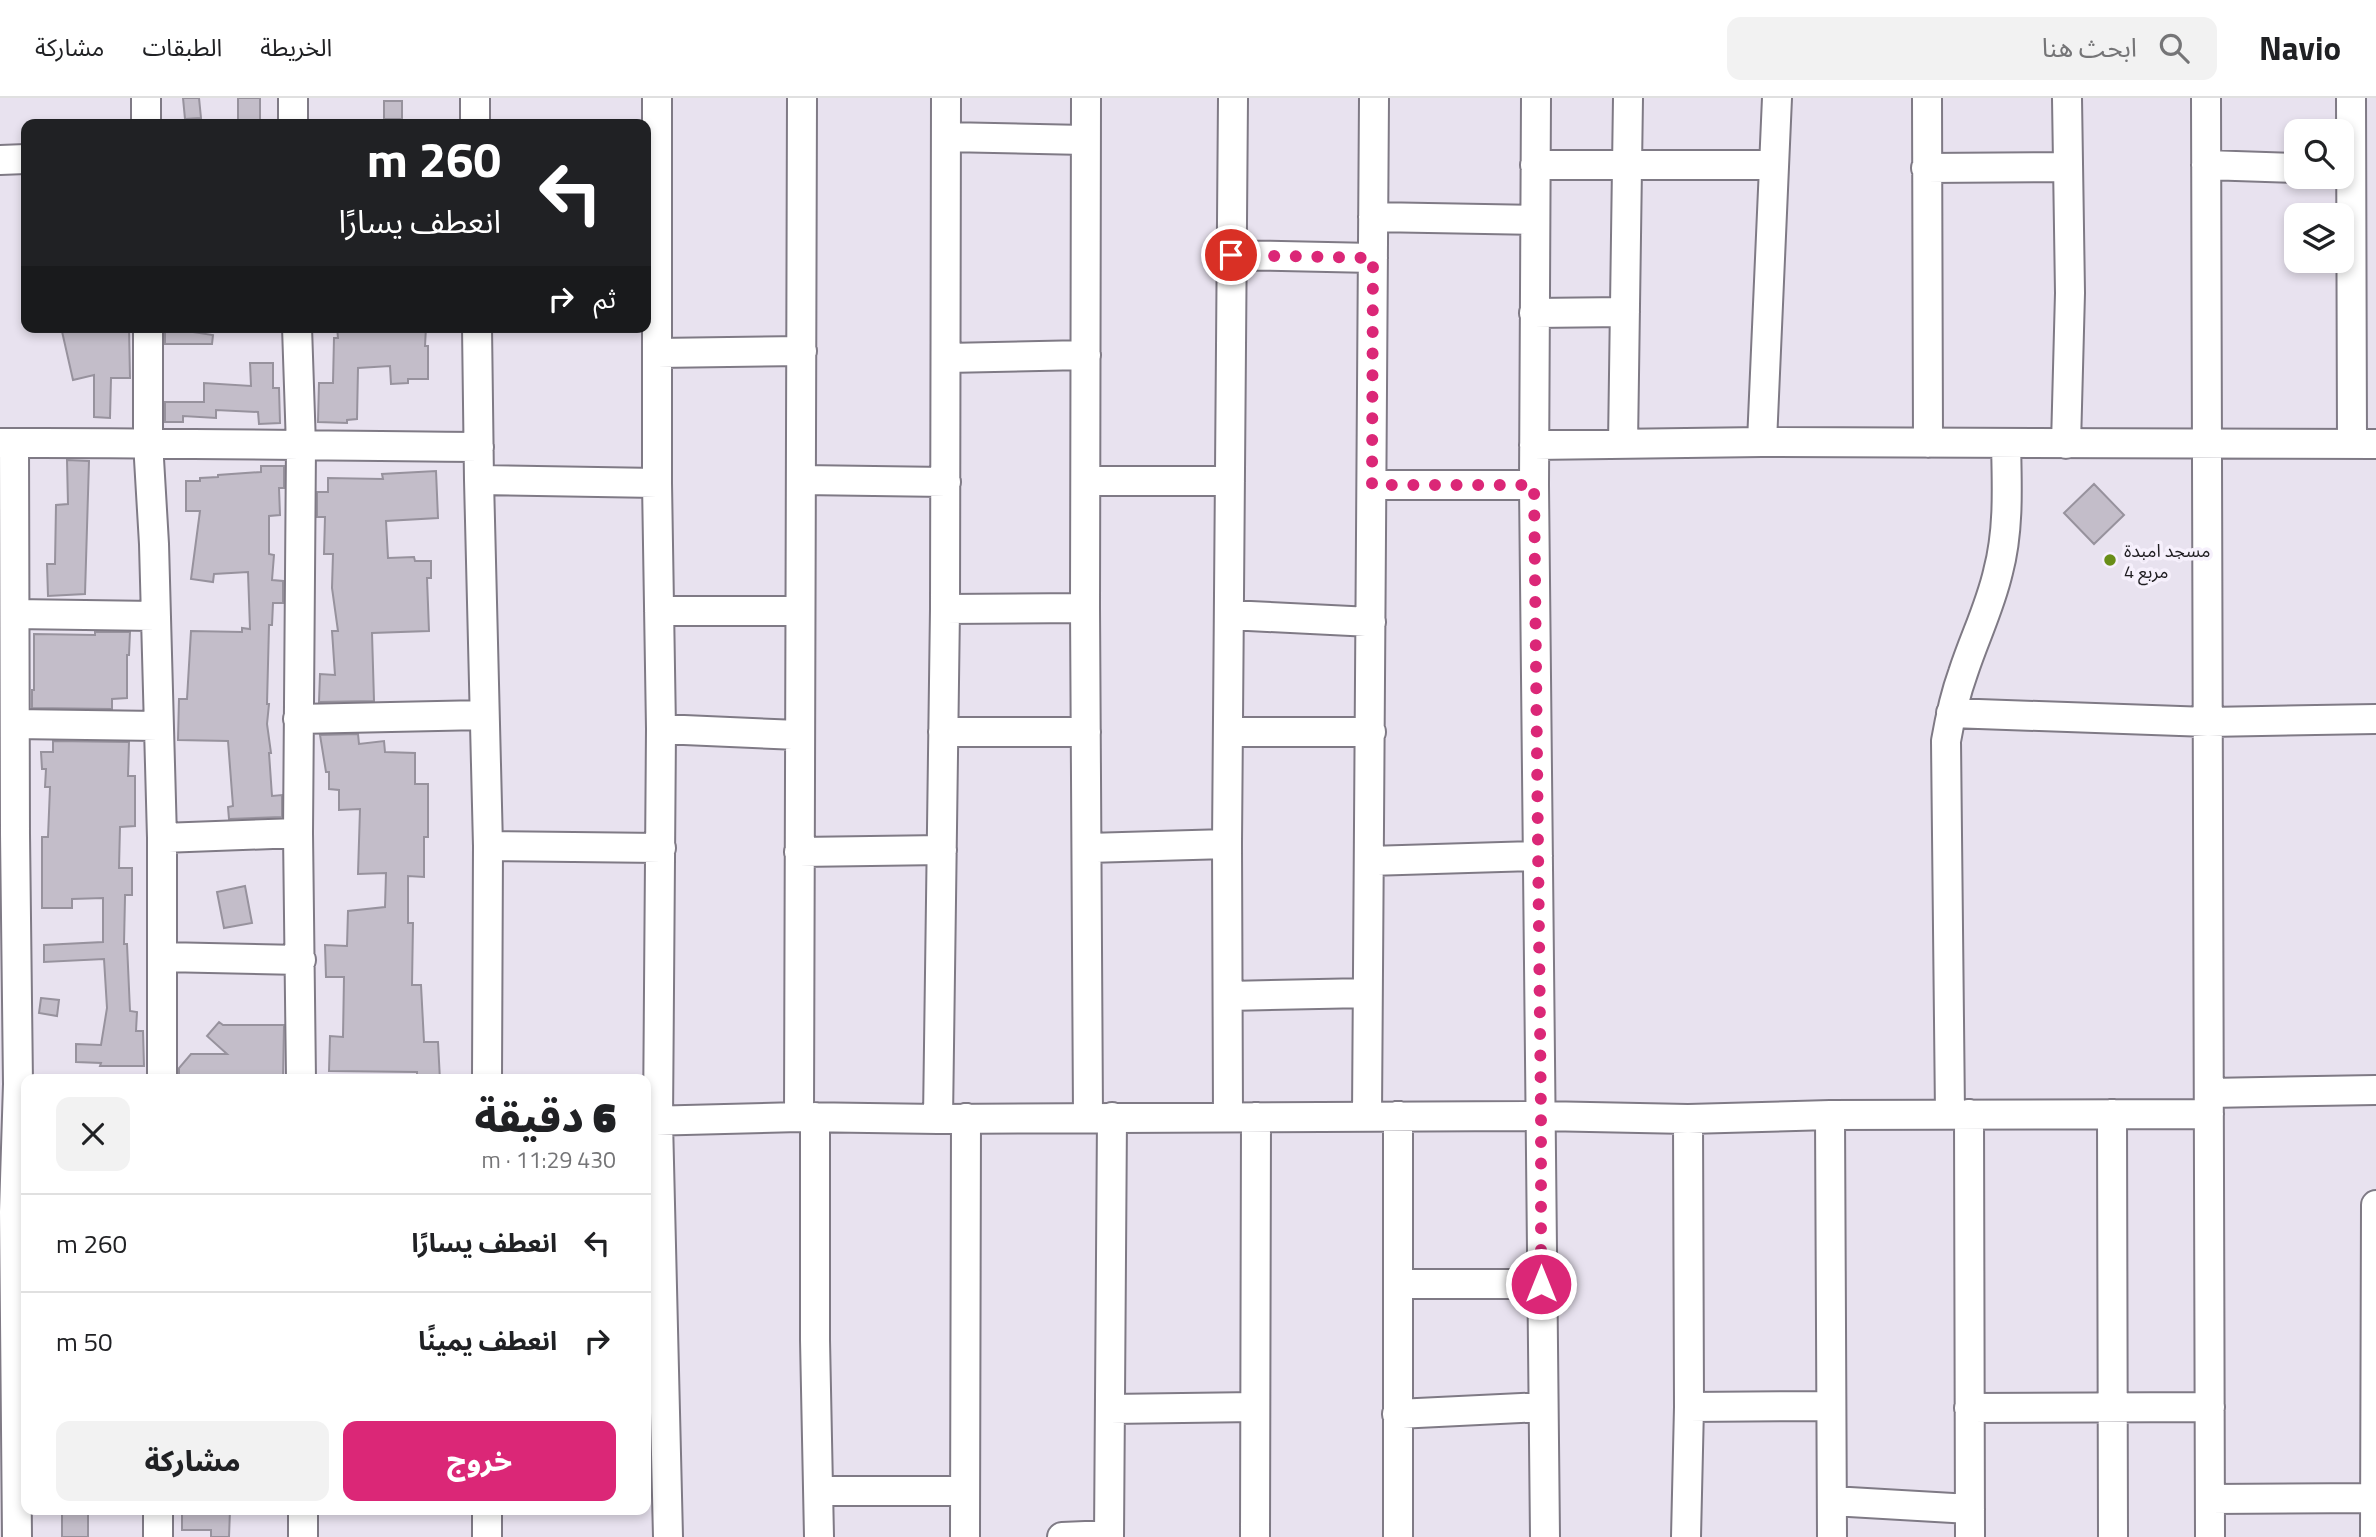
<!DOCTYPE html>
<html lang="ar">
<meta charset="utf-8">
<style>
body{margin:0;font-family:"Titillium Web","Noto Sans Arabic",sans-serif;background:#f2f2f2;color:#202124;direction:rtl;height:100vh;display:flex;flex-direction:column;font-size:26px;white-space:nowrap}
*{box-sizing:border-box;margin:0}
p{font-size:23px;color:#757577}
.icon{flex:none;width:38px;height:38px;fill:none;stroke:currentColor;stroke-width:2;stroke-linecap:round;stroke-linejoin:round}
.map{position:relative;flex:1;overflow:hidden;direction:ltr}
.panel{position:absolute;left:21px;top:976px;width:630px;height:441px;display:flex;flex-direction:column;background:#fff;border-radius:14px;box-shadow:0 4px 10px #0003;direction:rtl}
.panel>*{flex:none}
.top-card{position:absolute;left:21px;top:21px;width:630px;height:214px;border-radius:14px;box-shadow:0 4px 10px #0003;direction:rtl;background:#202124;color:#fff;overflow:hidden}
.controls{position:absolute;left:2284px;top:21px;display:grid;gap:14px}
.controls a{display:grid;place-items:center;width:70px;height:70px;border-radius:14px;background:#fff;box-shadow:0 4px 10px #0003;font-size:35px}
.pin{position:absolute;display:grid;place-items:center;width:60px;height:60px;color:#fff;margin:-30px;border:4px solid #fff;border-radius:50%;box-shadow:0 2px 7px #0007}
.me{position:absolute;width:77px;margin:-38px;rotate:0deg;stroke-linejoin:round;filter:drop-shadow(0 0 5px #0008)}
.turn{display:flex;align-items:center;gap:24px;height:147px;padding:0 35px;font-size:32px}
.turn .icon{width:91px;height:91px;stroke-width:2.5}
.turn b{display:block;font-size:49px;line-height:60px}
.then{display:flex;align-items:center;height:66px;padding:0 35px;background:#0003;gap:14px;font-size:26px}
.round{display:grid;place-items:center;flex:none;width:74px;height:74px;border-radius:14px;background:#f2f2f2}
.head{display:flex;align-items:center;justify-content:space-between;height:119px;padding:0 35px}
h1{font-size:42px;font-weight:800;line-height:52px}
.cta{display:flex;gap:14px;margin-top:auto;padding:14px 35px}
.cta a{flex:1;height:80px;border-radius:14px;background:#db2777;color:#fff;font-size:28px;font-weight:800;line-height:80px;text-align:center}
.cta a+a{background:#f2f2f2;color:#202124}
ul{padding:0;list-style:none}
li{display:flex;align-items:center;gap:21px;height:98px;padding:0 35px;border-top:2px solid #e0e0e0}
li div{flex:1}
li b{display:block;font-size:26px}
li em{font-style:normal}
header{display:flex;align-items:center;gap:42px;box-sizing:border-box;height:98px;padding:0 35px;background:#fff;border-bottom:2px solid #e0e0e0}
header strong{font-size:33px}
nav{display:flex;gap:38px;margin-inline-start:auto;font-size:24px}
.search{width:490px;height:63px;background:#f2f2f2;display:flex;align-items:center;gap:18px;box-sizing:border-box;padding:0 24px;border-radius:14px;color:#757577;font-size:26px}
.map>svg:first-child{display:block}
.building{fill:#c3bdc9;stroke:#97929d;stroke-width:2}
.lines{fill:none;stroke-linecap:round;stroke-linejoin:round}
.minor-casing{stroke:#7f7a85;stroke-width:32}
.minor{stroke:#fff;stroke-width:28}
.route{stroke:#db2777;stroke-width:12;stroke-dasharray:0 21.6}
.poi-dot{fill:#688d17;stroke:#f6f0fc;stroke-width:2.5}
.labels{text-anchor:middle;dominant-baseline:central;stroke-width:7;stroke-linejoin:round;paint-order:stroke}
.poi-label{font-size:18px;fill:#1f1d21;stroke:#f6f0fc;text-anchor:start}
</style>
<header>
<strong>Navio</strong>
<div class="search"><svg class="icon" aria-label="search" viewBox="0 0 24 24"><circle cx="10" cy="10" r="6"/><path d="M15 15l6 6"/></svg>ابحث هنا</div>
<nav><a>الخريطة</a><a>الطبقات</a><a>مشاركة</a></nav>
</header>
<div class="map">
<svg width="2376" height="1439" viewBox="0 0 2376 1439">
<rect width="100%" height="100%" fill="#e8e2ef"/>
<!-- building -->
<path class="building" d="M183 0H199L201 20 185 21Z
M238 0H260V26H238Z
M384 3H402V21H384Z
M61 229H129L130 280H111L110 320 94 319V277L73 282Z
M165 229H179V232L213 237 212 246H165Z
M337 229H426L425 248H428V281H408V285L391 286 390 268 358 270 357 321 347 322V325L318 324 319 285H333L334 240H338Z
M250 265H273V290H279L280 325 259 326 258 314 216 312V320L183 318V324H165V304H204V285L251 288Z
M67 362 89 363 85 496 48 498 47 466H55L56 407 68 406Z
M261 368H284V390H279L280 417 269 418V456L274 457 272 482 283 483V505H273L272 527H269L267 606H269L267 626 271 655H269L272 698 282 697V719L229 721 228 709 233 708 228 643 178 642 179 601H187L191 533 242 534V530L250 531 248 474 214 476 213 484 191 481 200 413H186V383H200V380L218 379V377L261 374Z
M436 373 438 420 386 423 388 460 414 459 415 463H431V480H427L429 533 372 535 374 603 319 604 320 576 335 577 332 533H338L332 490 333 456H324L325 419H317V394H328V380L383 381 382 376Z
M2094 386 2124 417 2094 446 2064 415Z
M95 534H130L129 557H127V600L112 601V611L32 610V592H34V536L95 537Z
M358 636 359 646 384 643 385 654 415 655V686H428V739H424V779L408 778V825H413L412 887H421L424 944H438L440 982H417V974L329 973 330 938 343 939 344 879H326L325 847 347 848 348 813 385 809 386 775 358 776 360 711 339 712V692L329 691V674H326L320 637Z
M53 643 129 644 128 678H135V728L120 729 119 770H132V797H125V799L124 846H127L130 913 137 914 136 933H143L144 968H100L101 965 76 964V946L101 947 107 910 104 861 44 864V847L103 844V800L72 801V810H42V739H48L50 689H45L46 671H42L41 654H53Z
M245 788 252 825 224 830 217 794Z
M41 900 59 902 57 918 39 915Z
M219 924 223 927H284L283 982 179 981V970L191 956H227L207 938Z
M62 1412H88V1439H62Z
M182 1412H230L229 1439H211V1432H182Z"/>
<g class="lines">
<defs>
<path id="minor" d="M475 0V26
M657 0V385L661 631 658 1023 668 1439
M1086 0 1085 510 1088 1018
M1536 0 1534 387 1545 1439
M1927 0 1928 345
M2206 0 2210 1439
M2351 0 2352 346
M146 26V0
M293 26V0
M946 39 1085 42
M0 62 26 61
M1535 67H1774
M2206 67 2296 70
M1926 70 2067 69
M1373 119 1534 122
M1231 157 1373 160
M1534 215 1625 214
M148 229V344L154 446 162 740V982
M297 229 301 348 298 735 301 982
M477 229 479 382 488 748 487 982
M657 255 802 253
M947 260 1086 257
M1762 344 1777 0
M0 345C160 344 319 348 479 349
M14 345 15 736 18 986 14 1114 17 1439
M1623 346 1628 0
M2066 346 2070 195 2067 0
M1534 347 1762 344 2376 346
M479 382 657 385
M802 382 946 384
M1086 383H1230
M1372 387H1534
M945 511 1085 510
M659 513H799
M15 516 155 518
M1229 517 1371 524
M1951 615 2208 624 2376 621
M298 621 484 617
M15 626 158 628
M661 631 798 637
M943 634H1086
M1229 634H1371
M162 740 298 735
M488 748 661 750
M1088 750 1227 746
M799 754 942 752
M1369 763 1538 758
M162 859 301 862
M1228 898 1367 895
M2209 995 2376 992
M1950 1016 1946 643C1950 620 1955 597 1963 575 1974 541 1990 509 1998 474 2009 433 2007 388 2006 346
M1969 1016 1970 1439
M2112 1016 2113 1439
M1830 1017 1832 1439
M1367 1018 1374 0
M799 1019 802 0
M815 1019V1242L819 1439
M1228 1019 1227 746 1233 0
M938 1021 945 511 946 0
M646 1023 799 1019 938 1021 1541 1018 1688 1021 1830 1017 2209 1016
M1398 1186H1541
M1689 1309 1830 1308
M1969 1310 2210 1309
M1110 1311 1255 1309
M1397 1316 1543 1309
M819 1393H965
M2210 1401 2375 1400
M1832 1403 1970 1411
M158 1439V1412
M303 1439V1412
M487 1439V1412
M965 1439 966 1020
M1062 1439 1109 1437
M1109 1439 1112 1019
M1255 1439 1256 1019
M1398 1439V1018
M1686 1439 1689 1309 1688 1021
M2375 1439 2376 1107"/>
</defs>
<!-- minor casing -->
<use href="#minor" class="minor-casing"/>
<!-- minor -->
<use href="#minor" class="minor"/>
</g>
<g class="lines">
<!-- route -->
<path class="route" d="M1231 157 1373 160 1372 387H1534L1541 1018V1186"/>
</g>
<!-- markers -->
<circle class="poi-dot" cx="2110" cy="462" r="7"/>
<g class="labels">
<!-- poi labels -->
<g class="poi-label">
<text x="2124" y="452">مسجد امبدة<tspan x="2124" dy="21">مربع 4</tspan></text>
</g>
</g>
</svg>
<div class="controls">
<a><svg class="icon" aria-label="search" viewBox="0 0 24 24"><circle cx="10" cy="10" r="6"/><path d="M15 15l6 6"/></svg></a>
<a><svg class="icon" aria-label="layers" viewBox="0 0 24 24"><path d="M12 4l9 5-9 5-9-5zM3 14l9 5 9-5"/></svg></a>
</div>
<div class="pin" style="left:1231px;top:157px;background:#d93025"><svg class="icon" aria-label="arrive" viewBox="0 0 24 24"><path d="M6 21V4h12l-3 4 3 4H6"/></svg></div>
<svg class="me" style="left:1541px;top:1186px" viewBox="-20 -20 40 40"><circle r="17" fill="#db2777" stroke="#fff" stroke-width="3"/><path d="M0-11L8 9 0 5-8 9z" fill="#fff"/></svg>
<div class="top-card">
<div class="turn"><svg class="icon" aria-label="left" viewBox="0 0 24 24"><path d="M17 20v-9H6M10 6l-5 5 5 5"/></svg><div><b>260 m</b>انعطف يسارًا</div></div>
<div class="then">ثم<svg class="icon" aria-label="right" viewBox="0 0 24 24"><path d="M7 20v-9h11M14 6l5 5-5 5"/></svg></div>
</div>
<section class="panel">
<div class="head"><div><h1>6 دقيقة</h1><p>430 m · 11:29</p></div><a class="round"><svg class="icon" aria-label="close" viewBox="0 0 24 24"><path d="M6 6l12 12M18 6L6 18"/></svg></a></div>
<ul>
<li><svg class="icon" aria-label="left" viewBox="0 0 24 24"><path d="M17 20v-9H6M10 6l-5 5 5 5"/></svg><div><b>انعطف يسارًا</b></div><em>260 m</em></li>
<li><svg class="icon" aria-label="right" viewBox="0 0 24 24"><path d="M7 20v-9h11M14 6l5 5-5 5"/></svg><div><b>انعطف يمينًا</b></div><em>50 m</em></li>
</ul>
<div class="cta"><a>خروج</a><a>مشاركة</a></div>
</section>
</div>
